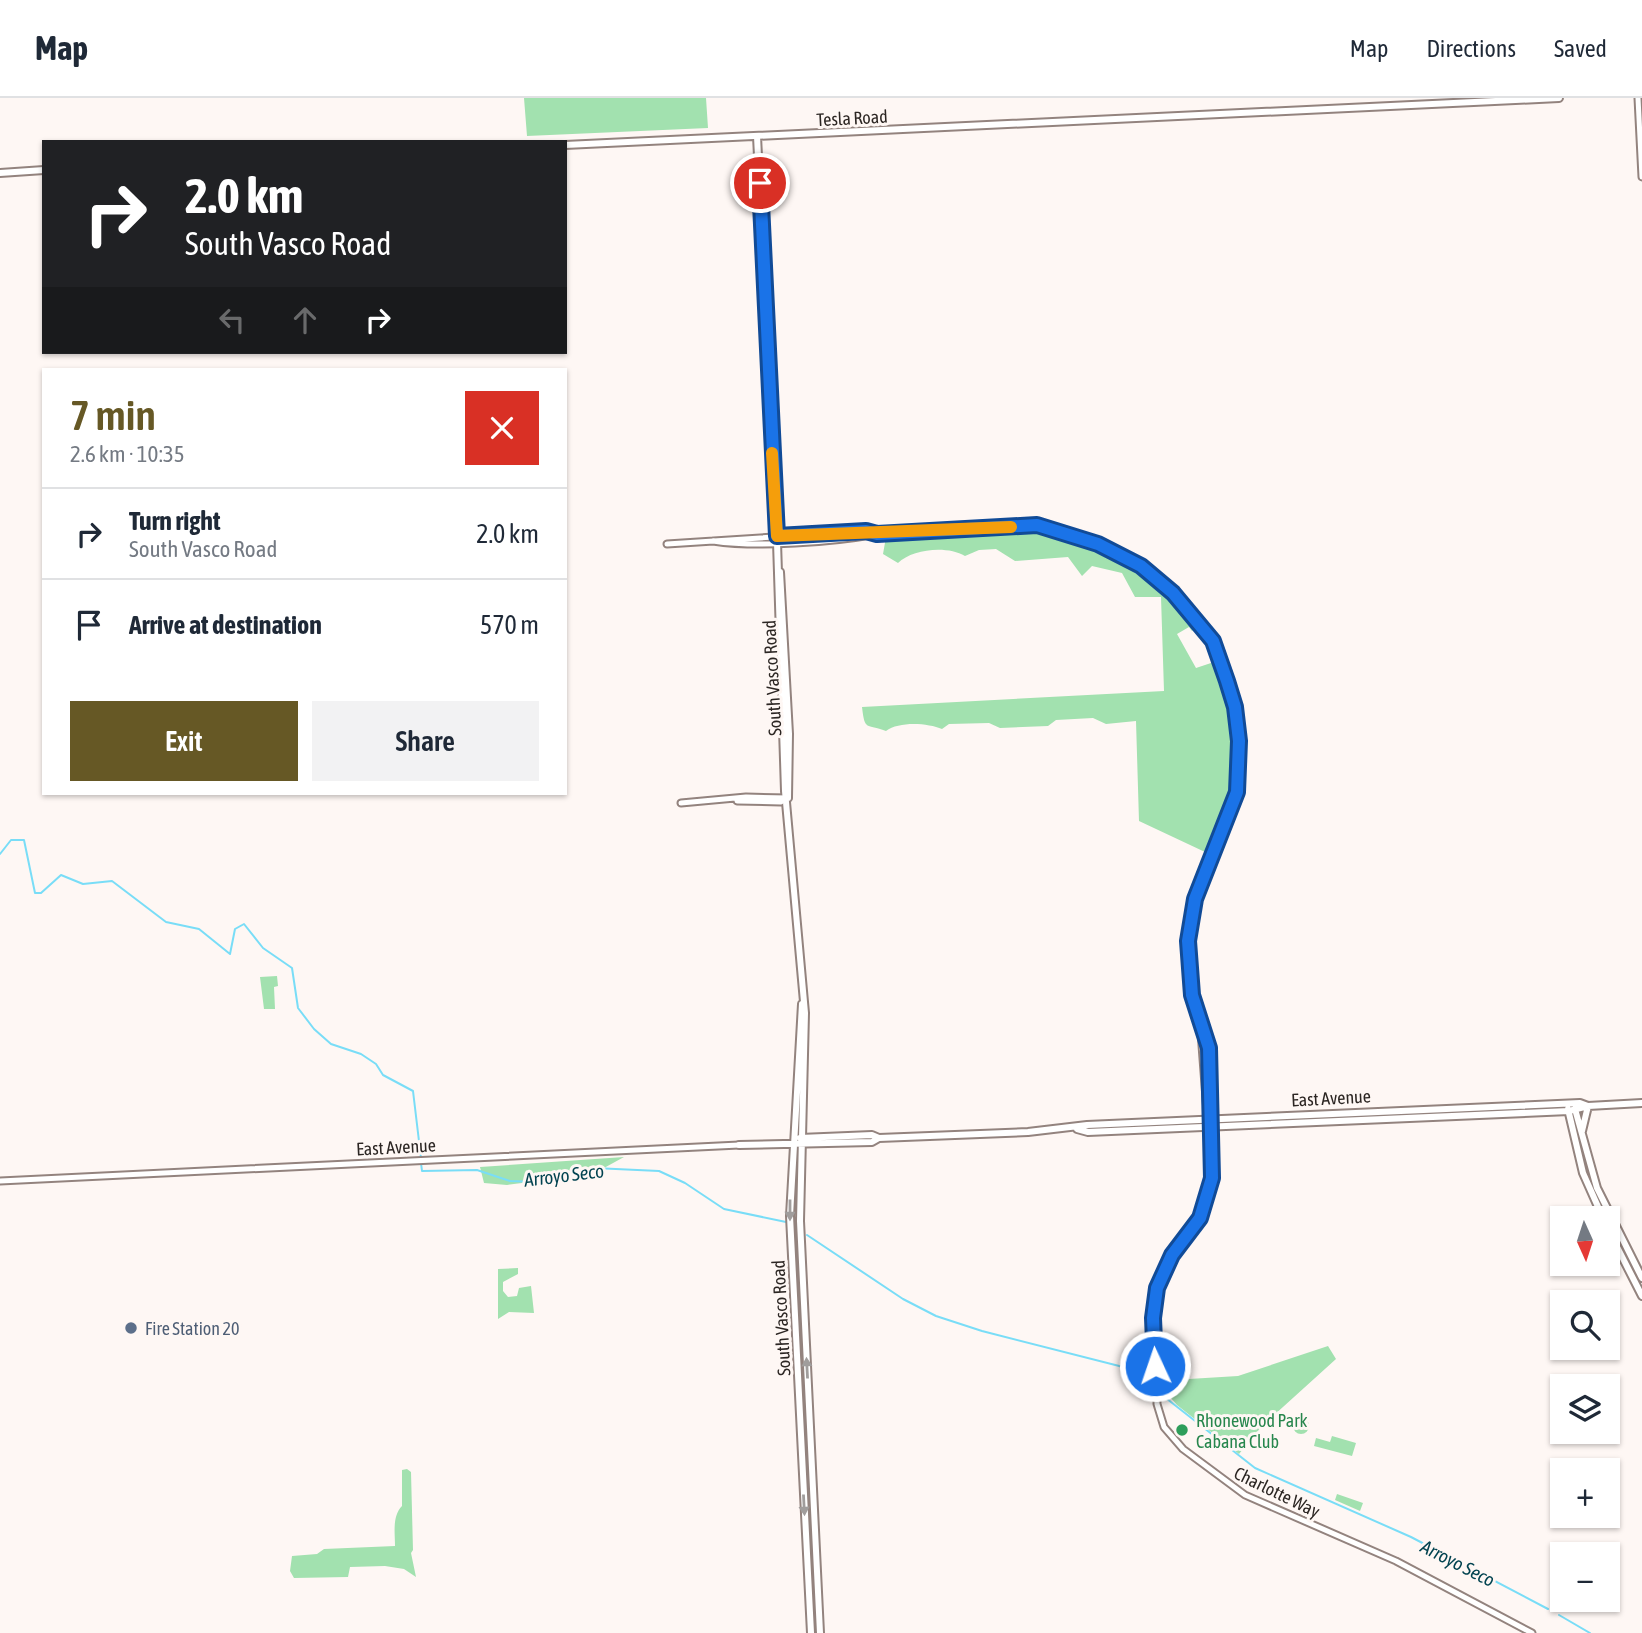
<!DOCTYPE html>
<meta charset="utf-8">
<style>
body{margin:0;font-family:"Asap Condensed",sans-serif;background:#f2f2f3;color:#1f2937;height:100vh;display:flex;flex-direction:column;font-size:26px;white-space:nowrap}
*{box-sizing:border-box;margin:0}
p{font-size:23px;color:#747a83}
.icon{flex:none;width:38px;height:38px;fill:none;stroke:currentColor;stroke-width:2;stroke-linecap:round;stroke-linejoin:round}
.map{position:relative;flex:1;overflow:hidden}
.panel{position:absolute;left:42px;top:270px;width:525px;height:427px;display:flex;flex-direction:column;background:#fff;border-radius:0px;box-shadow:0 2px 5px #0004}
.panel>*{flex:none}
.guide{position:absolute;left:42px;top:42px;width:525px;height:214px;border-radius:0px;box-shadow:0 2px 5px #0004;background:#202124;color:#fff;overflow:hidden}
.needle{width:46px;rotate:177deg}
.fabs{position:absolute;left:1550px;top:1108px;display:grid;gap:14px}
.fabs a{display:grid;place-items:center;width:70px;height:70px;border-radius:0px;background:#fff;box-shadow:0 2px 5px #0004;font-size:35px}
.pin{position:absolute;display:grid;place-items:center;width:60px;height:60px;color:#fff;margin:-30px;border:4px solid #fff;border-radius:50%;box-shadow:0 2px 7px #0007}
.me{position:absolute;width:77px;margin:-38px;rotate:357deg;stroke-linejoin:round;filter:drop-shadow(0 0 5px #0008)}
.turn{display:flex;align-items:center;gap:24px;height:147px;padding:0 28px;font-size:32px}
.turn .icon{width:91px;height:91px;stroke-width:2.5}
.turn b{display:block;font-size:49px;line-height:60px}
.lanes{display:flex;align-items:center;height:66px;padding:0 28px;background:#0003;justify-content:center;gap:35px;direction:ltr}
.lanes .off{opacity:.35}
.round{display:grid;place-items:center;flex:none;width:74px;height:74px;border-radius:0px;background:#f2f2f3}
.head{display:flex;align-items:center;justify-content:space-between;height:119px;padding:0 28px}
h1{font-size:42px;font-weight:600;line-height:52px;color:#665825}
.cta{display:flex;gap:14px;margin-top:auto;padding:14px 28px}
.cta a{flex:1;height:80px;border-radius:0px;background:#665825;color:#fff;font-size:28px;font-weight:600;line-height:80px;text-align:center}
.cta a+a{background:#f2f2f3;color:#1f2937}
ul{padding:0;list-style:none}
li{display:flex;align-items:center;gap:21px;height:91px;padding:0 28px;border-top:2px solid #e0e1e3}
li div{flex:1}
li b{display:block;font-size:26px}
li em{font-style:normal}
header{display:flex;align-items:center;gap:42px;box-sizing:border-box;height:98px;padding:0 35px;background:#fff;border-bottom:2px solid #e0e1e3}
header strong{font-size:33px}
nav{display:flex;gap:38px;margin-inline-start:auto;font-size:24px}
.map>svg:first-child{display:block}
.green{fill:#a2e1af}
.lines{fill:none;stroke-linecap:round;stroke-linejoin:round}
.stream{stroke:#79ddf7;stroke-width:2}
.tertiary-casing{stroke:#93837e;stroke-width:9}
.secondary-casing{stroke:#93837e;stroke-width:10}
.tertiary{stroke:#fff;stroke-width:5}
.secondary{stroke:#fff;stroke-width:6}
.oneway{fill:#a09d9c}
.route-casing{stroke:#114b97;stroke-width:18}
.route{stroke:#1a73e8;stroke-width:12}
.slow{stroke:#f59e0b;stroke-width:12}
.service-dot{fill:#5c6f8a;stroke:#fef7f4;stroke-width:2.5}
.leisure-dot{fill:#2e9e5b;stroke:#fef7f4;stroke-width:2.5}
.labels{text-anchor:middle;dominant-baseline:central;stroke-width:6;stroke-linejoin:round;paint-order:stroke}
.street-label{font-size:18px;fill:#2c2623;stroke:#fef7f4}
.service-label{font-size:18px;fill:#4e5e75;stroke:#fef7f4;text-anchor:start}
.leisure-label{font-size:18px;fill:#27864d;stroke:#fef7f4;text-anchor:start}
.water-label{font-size:19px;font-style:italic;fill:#024350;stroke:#fef7f4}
</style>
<header>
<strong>Map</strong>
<nav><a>Map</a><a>Directions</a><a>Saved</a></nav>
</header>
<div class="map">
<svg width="1642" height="1535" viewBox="0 0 1642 1535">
<rect width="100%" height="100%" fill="#fef7f4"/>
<!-- green -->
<path class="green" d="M524 0H706L708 30 527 38Z
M1027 431C1047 435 1069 435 1088 443 1097 448 1102 455 1113 454L1163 489 1197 528 1192 533 1189 529 1177 536 1196 570 1217 563C1241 620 1246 700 1211 753L1205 754 1139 723 1136 623 1106 626 1093 620 1056 622 1048 628 1000 630 989 625 949 626 942 631C928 625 899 623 886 633 866 625 865 634 862 609L1164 593 1161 499H1135L1122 475 1092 468 1082 478 1068 459 1015 463 996 451 979 452 965 458C947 447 912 451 898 465L883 456 886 439 892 437Z
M277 878 278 888 274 889 275 911H264L260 879Z
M624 1059 593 1076 507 1087 484 1085 480 1069Z
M518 1170V1176L503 1184V1193L508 1199 517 1198 519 1190 531 1188 534 1215 509 1214 498 1221V1171Z
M1328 1248 1336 1261 1262 1328 1239 1356 1177 1307 1156 1283 1238 1278Z
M1293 1328a8 8 0 1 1 16 0a8 8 0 1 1-16 0Z
M1332 1338 1356 1345 1352 1358 1314 1348 1316 1340 1330 1344Z
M407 1371 411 1374 413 1452 411 1455 416 1479 404 1471 385 1468 350 1469 348 1479 294 1480 290 1473 292 1458 317 1456 324 1451 395 1448C395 1435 392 1418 402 1408V1372Z
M1337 1396 1363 1405 1360 1413 1335 1402Z"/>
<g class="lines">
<!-- stream -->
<path class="stream" d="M0 756 11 742H24L35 795H41L61 777 83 786 112 783 166 824 199 831 230 856 235 831 244 826 263 850 292 870 298 910 314 931 331 946 361 956 376 966 383 977 413 993 421 1060
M421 1065 422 1073 477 1072 510 1083 538 1084 594 1070 659 1073 685 1085 724 1111 786 1124
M807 1137 903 1201 936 1218 982 1233 1131 1271 1150 1286
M1162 1297 1255 1370 1411 1439 1548 1511
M1559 1517 1590 1535"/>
<defs>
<path id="tertiary" d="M1638 0 1642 79
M1029 430 1053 433
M713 443C758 450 832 444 877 436 928 428 984 429 1035 428 1053 427 1074 437 1091 443 1192 479 1255 585 1238 691 1229 744 1192 786 1188 841 1184 885 1200 909 1209 949 1214 969 1211 992 1212 1013L1210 1020
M667 446 866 433 874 435
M1202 533 1217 557
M737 703 781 704 785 700
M681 705 746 699 788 700
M1231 707 1237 679
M1201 934 1212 1080 1202 1115 1166 1169 1155 1201 1157 1306 1164 1329 1183 1351 1245 1397 1396 1463 1532 1535
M0 1083 739 1047"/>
<path id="secondary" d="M757 38 777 444 785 693 805 915 800 1123 820 1535
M565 47 1559 0
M0 75 44 72
M780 474 789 636 788 700
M802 906 790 1118 811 1535
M1568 1011 1583 1075 1603 1120
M1575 1011 1597 1090 1642 1180
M1077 1031 1088 1034 1569 1013 1588 1008 1642 1005
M1582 1033 1588 1008
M800 1040 872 1037 879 1040
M739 1047 872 1044 879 1040 1028 1034 1087 1027 1580 1005 1588 1008
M1608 1131 1642 1198"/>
</defs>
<!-- tertiary casing -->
<use href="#tertiary" class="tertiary-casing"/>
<!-- secondary casing -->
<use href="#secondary" class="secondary-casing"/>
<!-- tertiary -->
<use href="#tertiary" class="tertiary"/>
<!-- secondary -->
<use href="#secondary" class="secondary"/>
</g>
<!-- one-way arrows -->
<defs><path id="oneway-solid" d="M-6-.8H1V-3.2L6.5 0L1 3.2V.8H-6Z" transform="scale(1.75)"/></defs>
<g class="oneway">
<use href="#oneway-solid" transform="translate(790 1112) rotate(90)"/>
<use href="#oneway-solid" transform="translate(807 1270) rotate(-93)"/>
<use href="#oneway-solid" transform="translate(804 1407) rotate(87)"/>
</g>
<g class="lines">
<defs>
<path id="route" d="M760 85 777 438 866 433 877 436 1037 427 1098 446 1141 468 1173 495 1213 543 1227 583 1235 609 1239 643 1237 694 1195 801 1188 843 1192 897 1209 950 1212 1080 1200 1120 1172 1157 1157 1190 1153 1220 1155 1268"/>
</defs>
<!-- route casing -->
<use href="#route" class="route-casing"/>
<!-- route -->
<use href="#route" class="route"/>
<!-- slow -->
<path class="slow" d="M772 355 777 438 1011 429"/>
</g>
<!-- markers -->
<circle class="service-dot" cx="131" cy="1230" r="7"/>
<circle class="leisure-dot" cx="1182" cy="1332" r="7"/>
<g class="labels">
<!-- street labels -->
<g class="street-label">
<text transform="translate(852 20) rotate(-3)">Tesla Road</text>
<text transform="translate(772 580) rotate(-93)">South Vasco Road</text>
<text transform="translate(1331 1000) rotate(-3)">East Avenue</text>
<text transform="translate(396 1049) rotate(-3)">East Avenue</text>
<text transform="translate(781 1220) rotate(-93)">South Vasco Road</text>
<text transform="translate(1277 1394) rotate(26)">Charlotte Way</text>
</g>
<!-- service labels -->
<g class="service-label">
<text x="145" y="1230">Fire Station 20</text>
</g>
<!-- leisure labels -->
<g class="leisure-label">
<text x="1196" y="1322">Rhonewood Park<tspan x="1196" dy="21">Cabana Club</tspan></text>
</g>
<!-- water labels -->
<g class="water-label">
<text transform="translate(564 1077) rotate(-7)">Arroyo Seco</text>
<text transform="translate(1458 1465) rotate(27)">Arroyo Seco</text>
</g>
</g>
</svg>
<div class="fabs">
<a><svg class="needle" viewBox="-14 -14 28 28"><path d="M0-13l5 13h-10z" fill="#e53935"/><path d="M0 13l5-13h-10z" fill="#747a83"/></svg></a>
<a><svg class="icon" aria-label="search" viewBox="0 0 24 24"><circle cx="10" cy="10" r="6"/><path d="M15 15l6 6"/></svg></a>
<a><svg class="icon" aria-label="layers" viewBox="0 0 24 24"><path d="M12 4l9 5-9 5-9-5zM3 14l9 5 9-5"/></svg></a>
<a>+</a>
<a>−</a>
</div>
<div class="pin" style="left:760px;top:85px;background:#d93025"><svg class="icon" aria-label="arrive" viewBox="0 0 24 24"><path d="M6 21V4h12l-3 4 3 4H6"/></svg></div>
<svg class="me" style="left:1155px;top:1268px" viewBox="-20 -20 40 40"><circle r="17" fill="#1a73e8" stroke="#fff" stroke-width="3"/><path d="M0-11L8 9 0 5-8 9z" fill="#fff"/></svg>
<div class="guide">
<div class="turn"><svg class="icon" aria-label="right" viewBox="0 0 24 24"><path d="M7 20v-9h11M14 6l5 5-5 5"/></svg><div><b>2.0 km</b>South Vasco Road</div></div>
<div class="lanes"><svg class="icon off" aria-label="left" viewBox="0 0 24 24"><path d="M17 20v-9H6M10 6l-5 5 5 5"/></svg><svg class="icon off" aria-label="ahead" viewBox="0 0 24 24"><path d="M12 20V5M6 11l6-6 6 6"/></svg><svg class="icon" aria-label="right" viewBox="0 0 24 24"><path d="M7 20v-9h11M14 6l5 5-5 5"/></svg></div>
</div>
<section class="panel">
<div class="head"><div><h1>7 min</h1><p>2.6 km · 10:35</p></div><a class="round" style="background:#d93025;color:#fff"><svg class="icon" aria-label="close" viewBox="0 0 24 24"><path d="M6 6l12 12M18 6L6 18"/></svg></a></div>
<ul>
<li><svg class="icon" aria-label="right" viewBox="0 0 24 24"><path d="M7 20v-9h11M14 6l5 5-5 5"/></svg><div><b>Turn right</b><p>South Vasco Road</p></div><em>2.0 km</em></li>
<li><svg class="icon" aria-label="arrive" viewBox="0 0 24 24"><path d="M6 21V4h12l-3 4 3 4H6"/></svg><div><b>Arrive at destination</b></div><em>570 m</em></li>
</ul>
<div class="cta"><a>Exit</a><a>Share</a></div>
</section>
</div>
